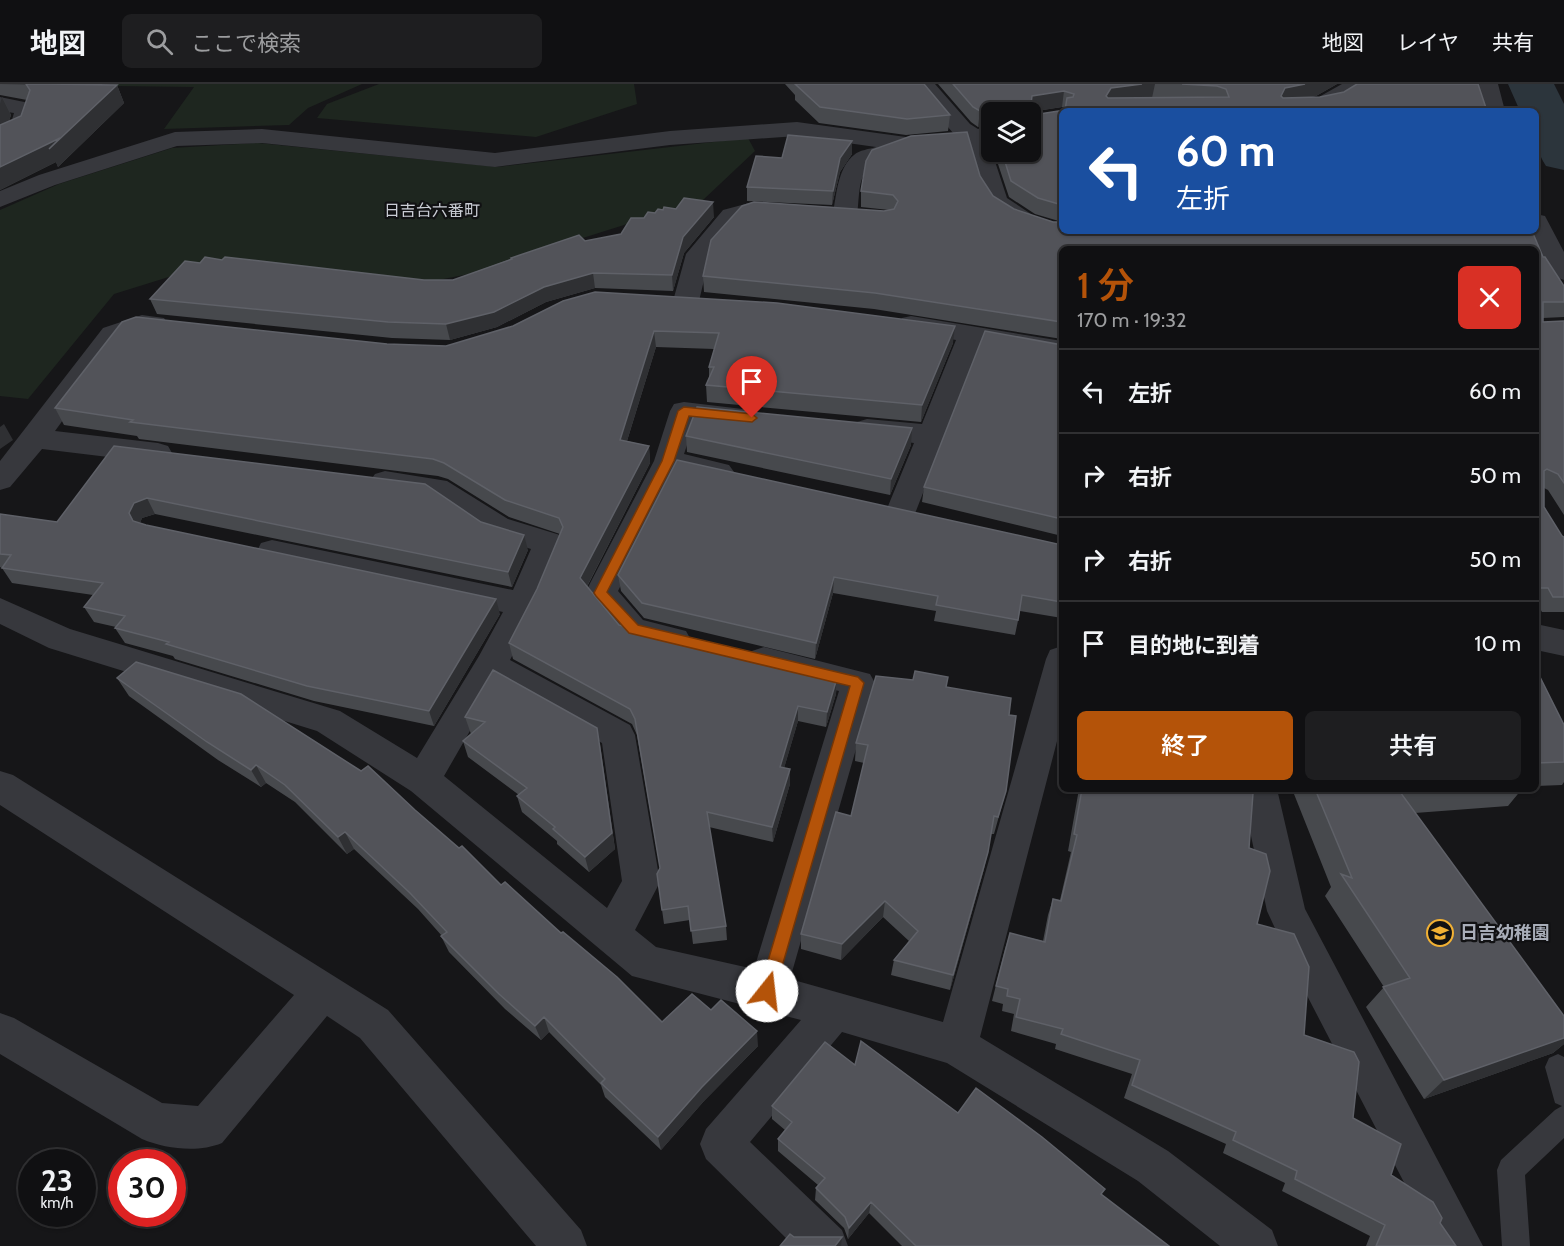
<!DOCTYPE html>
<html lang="ja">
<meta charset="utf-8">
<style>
body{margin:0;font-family:Cabin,"Noto Sans JP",sans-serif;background:#1e1e20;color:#f1f3f6;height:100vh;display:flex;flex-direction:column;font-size:22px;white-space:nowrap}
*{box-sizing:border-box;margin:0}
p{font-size:20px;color:#9c9d9f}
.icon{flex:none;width:33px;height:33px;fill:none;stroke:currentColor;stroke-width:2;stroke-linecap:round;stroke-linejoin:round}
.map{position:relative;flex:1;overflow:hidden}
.drawer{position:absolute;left:1059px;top:162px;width:480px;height:546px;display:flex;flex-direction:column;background:#101012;border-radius:9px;box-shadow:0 2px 4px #0004,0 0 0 2px #303032}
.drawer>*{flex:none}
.banner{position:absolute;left:1059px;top:24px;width:480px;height:126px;border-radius:9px;box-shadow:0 2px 4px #0004,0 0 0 2px #303032;background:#1a4fa0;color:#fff;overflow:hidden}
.buttons{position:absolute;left:981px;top:18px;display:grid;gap:12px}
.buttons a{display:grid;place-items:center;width:60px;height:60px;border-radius:9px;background:#101012;box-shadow:0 2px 4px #0004,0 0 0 2px #303032;font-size:30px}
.speed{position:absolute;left:18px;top:1065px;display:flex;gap:12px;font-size:30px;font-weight:700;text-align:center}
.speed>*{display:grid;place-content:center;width:78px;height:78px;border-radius:50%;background:#101012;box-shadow:0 2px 4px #0004,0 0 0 2px #303032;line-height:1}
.speed small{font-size:15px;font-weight:400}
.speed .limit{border:9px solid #d22;background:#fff;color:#111}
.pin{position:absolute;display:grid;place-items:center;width:51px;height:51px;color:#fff;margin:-62px -26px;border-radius:50% 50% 50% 0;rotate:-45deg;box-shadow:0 0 6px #0007}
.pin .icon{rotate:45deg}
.me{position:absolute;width:66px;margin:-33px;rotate:16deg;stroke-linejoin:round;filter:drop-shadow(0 0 4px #0008)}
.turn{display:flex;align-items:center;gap:21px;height:126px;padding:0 18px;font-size:27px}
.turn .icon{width:78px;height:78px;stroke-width:2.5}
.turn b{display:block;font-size:42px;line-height:51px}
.round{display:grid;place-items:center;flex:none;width:63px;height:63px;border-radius:9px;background:#1e1e20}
.summary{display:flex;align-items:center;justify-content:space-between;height:102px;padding:0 18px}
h1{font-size:36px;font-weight:600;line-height:45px;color:#b45309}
.primary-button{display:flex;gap:12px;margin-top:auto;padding:12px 18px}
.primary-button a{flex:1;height:69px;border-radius:9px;background:#b45309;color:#fff;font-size:24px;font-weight:600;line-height:69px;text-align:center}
.primary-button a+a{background:#1e1e20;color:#f1f3f6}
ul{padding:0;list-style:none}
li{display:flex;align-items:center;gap:18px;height:84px;padding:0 18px;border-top:2px solid #303032}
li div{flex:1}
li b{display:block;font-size:22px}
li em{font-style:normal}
header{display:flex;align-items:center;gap:36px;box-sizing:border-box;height:84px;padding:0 30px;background:#101012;border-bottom:2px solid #303032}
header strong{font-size:28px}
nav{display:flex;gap:33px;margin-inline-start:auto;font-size:21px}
.search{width:420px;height:54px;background:#1e1e20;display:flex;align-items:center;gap:15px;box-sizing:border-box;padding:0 21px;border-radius:9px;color:#9c9d9f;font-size:22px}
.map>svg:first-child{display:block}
.green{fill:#1e261f}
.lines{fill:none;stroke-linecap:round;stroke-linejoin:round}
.river{fill:#2c353c;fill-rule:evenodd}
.service{fill:#37383d;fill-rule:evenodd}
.minor{fill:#37383d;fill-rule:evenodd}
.wall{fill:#47494d}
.shaded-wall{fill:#2f3033}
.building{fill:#525359;stroke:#5f6168;stroke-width:1.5}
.route{fill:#b45309;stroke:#753606;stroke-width:1.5}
.labels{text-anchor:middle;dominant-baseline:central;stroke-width:4.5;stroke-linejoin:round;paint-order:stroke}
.far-neighbourhood-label{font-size:16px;fill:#c9ccd4;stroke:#111113}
.poi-label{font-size:18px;font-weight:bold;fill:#a8adb8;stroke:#111113;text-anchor:start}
</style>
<header>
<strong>地図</strong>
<div class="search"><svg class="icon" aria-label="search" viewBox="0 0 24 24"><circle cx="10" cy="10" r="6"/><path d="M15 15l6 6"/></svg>ここで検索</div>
<nav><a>地図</a><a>レイヤ</a><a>共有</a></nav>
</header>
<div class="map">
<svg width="1564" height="1162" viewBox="0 0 1564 1162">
<rect width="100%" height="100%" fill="#161618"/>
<!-- green -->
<path class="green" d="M111 0H362L308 24 289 41 164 45 194 3 114 2Z
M379 0H634L637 20 536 53 317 34 327 20Z
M748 54 755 67 703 116 469 190 433 197 217 178 114 210 28 315 0 312V126L59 100 172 64 258 59 498 83Z"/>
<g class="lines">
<!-- river -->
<path class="river" d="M1508 0H1554L1564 20V86L1546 82C1533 62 1536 49 1536 27H1520Z"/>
<!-- service -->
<path class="service" d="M1558 970 1564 973V1054L1525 1091 1530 1162H1502L1497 1086 1501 1076 1555 1026 1562 1022 1555 1019 1545 983 1549 974Z"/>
<!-- minor -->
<path class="minor" d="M912 0H935L970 40 978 45 992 41V55L988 56 1007 114 1034 132 1062 140V147H1074L1071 152C1050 157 998 138 986 119 977 106 972 77 967 61 941 63 877 64 864 90 858 101 859 119 857 131L854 136 845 138 754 132 741 136 710 171 699 217 695 223 686 225 677 223 673 217 686 170 723 126 753 118 834 123C837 106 839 83 854 71 859 66 870 65 876 63L797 52 670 61 495 83 262 59 177 62 55 101 0 123V107L39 91 175 48 262 45 495 69 670 47 797 38 906 53 953 49Z
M1342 0H1366C1346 29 1309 27 1278 27L1281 22 1317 14Z
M1476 0H1498L1505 27H1483Z
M0 13 34 20 37 25 29 48 0 60V44L11 39 14 29 0 27Z
M1536 130 1545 132 1564 168V196L1555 193 1528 147H1536Z
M1222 147H1246L1248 165H1224Z
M1367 147H1391L1395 165H1371Z
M142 231 164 234 168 240 164 246 144 247 121 256 55 347 158 359 168 362 172 369 168 376 158 379 42 365 10 403 0 406V377L103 244Z
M911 232 1062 257V275L981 260 916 427 912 435 901 438 890 435 886 427 914 359 857 352 853 345 857 338 867 335 922 340 956 256 902 246 898 240 902 234Z
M684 318 751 326 755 333 751 340 741 342 695 337 684 370 729 381 734 388 729 395 719 398 677 389 618 507 643 536 686 547 691 556 686 565 675 569 622 555 585 509 654 377 670 327 674 320Z
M385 387 447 397 508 435 560 451 564 459 539 520 510 576 630 641 635 651 660 798 635 846 656 863 754 885 839 607 752 585 748 576 752 567 764 563 870 590 875 599 790 895 943 938 1046 575 1050 566 1062 562V638L980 953 1168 1067 1272 1146 1278 1162H1220L1138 1097 947 979 842 948 750 1058 842 1146 848 1162H794L706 1075 700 1060 706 1045 801 936 632 892 411 707 317 647 49 564 0 540V514L70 545 340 627 417 674 479 572 503 528 272 478 261 475 257 467 261 459 272 456 513 506 531 465 486 451 430 413 375 404 370 397 375 390ZM497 600 602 659 622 797 607 824 444 692Z
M1536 540 1564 546V572L1536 566Z
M0 687 13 691 388 926 581 1146 587 1162H536L360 954 327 932 222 1059C198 1069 166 1065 142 1055L0 970V929L14 934 162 1019 198 1022 294 911 0 721Z
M1241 705H1277L1305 825 1483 1162H1437L1300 898 1267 827Z"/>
</g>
<!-- wall -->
<path class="wall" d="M0 0 117 1 124 19 58 83 56 78 0 106 2 13 11 31 9 37 21 32 27 16 0 11Z
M785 0H924L950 31 948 47 906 51 819 39 795 16V11Z
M938 0H1337L1316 12 1311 13 1062 27V138L1035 130 1009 113 994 68H1030L1033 31 1065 26V24L1062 23 1030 28H992V40L978 43 971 38Z
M852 57V70L840 88 832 121 747 117V103L782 74Z
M980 92 993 112 1014 125 1053 138 1139 150H1164L1143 147H1226L1224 151H1247L1246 147H1375L1376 151H1394L1393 147H1532L1543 173 1564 202V233L1543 234V238L1564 237V431L1548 406 1544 404V423L1562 452 1564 453V528H1542L1537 520H1536V165H1062V255L874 225 704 208 703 192 889 126 861 123V107Z
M655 129 714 133 684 169 673 207 595 204 546 218 497 243 450 256 392 254 157 230 150 215 200 179 222 176 424 196H453L511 175V174L621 150 644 134Z
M563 217 953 259 921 338 707 318 706 301 709 294V283L714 265 656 263 627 357 649 362 650 379 587 503 619 541 837 594 836 610 826 643 798 637 784 684 790 700 773 758 709 743 726 842 727 856 693 860 690 836 664 840 657 790 660 784 637 651 632 640 513 575 509 559 537 505 560 450 509 433 448 395 438 392 139 355 137 352 64 341 55 324 387 260 446 262 513 242Z
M1062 261V452L922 418 924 403Z
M686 352 911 361 890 411 687 368Z
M114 362 481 438 528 466 512 503 155 430 142 434 140 439 146 441 500 530 434 642 314 617 175 575 173 572 125 559 115 544 116 543 94 538 84 523 93 511 12 499 2 484 0 483V430L57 438Z
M1062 461V534L1020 527 1015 551 934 537 936 527 833 509 815 575 644 534 621 507 618 491Z
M1536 585 1564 641V698L1562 701 1536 702Z
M117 594 415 726 501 801 561 849 662 938 711 926 758 962 704 1017 661 1066 605 1013 601 1001 549 948 541 956 505 925 449 868 441 852H442L418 825 354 765 347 770 295 718 266 699 261 703 218 676 129 612Z
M946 603 1009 631 1006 707 994 750H991L984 785 950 906 891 891 894 876 909 857 883 833 841 876 801 865V850L851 732 864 679 855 677 856 659Z
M465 633 600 660 615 765 589 788 557 760V757L522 728 517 712 519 711 468 673 463 657 471 650Z
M1079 705H1252L1249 764 1257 840 1304 951 1353 1034 1391 1091 1440 1139 1456 1162H1366L1370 1152 1282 1107 1285 1099 1223 1069 1226 1060 1124 1014 1132 990 1055 965 1056 960 1011 947 1014 930 1002 927 1003 920 992 917 1005 865 1010 849 1043 857 1048 831 1053 815 1060 816 1071 768 1068 767Z
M1292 705H1522L1508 722 1415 729 1564 932V960L1553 969 1424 1015 1366 923 1384 903 1325 812 1331 803Z
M855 981 958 1029 1101 1111 1169 1162H902L869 1129 848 1155 844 1144 815 1116 816 1104 818 1101 778 1067V1055L785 1046 772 1035V1022Z"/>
<!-- shaded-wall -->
<path class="shaded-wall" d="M1142 0H1155L1152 14 1108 20 1106 12 1111 4Z
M1305 0H1337L1316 12 1281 20V12L1285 4Z
M117 1 124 19 58 83 56 78 0 106V83Z
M1064 7 1062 23 1030 28 1032 12Z
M2 13 11 31 9 37 0 43V20Z
M995 24V28H992V40L978 43 980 27Z
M852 57V70L840 88 832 121 833 107 840 74Z
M713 118 714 133 684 169 673 207 672 191 683 153Z
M593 189 595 204 546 218 497 243 450 256 446 240 544 203Z
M955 242 953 259 921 338 922 321Z
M654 247 656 263 622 373 620 356Z
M4 340 13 356 0 365V343Z
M912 344 911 361 890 411 891 395Z
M649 362 650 379 583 510 580 494Z
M147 414 155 430 142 434 138 444 129 429 134 419Z
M524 451 528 466 512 503 508 488Z
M834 493 833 509 815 575 816 559Z
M496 515 500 530 434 642 429 627Z
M837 594 836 610 826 643 827 628Z
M798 622V637L780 698V683Z
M597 644 615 765 589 788 585 773Z
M256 681 266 699 261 703 251 686Z
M790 685V700L773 758 772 743Z
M345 748 354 765 347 770 338 753Z
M988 768 984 785 950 906 953 891Z
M885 817 883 833 841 876 842 860Z
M544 933 549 948 541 956 535 942Z
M757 947 758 962 704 1017 661 1066 658 1053 702 1003Z
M1564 954V960L1553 969 1424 1015 1444 996Z
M871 1118 869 1129 848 1155 849 1144Z
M842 1153 841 1162H835Z"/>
<!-- building -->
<path class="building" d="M26 0H46L117 1 49 65 60 54 0 83V41L21 32 30 6Z
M795 0H924L950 31 907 35 820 23Z
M953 0H1142L1111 4 1106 12 1108 14 1229 13 1226 5 1217 2 1182 0H1305L1285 4 1281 12 1283 14 1320 13 1344 8 1357 0H1478L1487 27H1062V121L1038 114 1011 97 1002 68H1030V29L1033 31 1065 26 1067 14 1073 13 1074 10 1064 7 1032 12 1030 28H996L995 24 980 27 973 23Z
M967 48 980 92 993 112 1014 125 1053 138H1062V147H1121L1139 150 1253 151 1255 149V147H1375L1376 151 1404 150 1403 147H1532L1543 173H1545L1564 202V218H1543V238L1564 237V399L1558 390 1547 385 1544 387V423L1562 452 1564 453V513H1553L1548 504H1536V165H1062V238L875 209 703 192 711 156 742 122 754 118 884 127 894 125 898 117 893 111 861 107 866 77 872 66 911 52Z
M788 51 852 57 840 74 833 107 747 103 756 72 782 74Z
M684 114 713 118 683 153 672 191 593 189 544 203 494 228 446 240 388 238 150 215 185 177 200 179 205 173 222 176 225 173 424 196H453L512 175 511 174 579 151 585 157 621 150 631 134H644L648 128 655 129 658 125 663 126 664 123 676 125Z
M595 208 777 219 955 242 922 321 706 301 714 283H709L719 249 654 247 620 356 649 362 580 494 619 541 837 594 827 628 798 622 780 683 790 685 772 743 707 728 726 842 691 847 688 822 662 826 657 790 660 784 635 635 630 625 509 559 537 505 563 443 559 434 505 416 444 379 433 375 130 338 133 336 55 324 122 238 136 233 387 260 446 262 513 242 563 217Z
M985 247 1062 261V435L924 403Z
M697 323 912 344 891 395 686 352Z
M114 362 425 400 481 438 524 451 508 488 147 414 134 419 129 429 133 437 146 441 496 515 429 627 307 602 166 560 169 558 115 544 125 532 84 523 103 499 2 484 11 471 0 470V430L57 438Z
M677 376 1062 461V518L1022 511 1018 536 936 521 938 512 834 493 816 559 642 519 618 491Z
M136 578 241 610 361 687 368 682 415 726 459 764 462 762 501 801 505 798 561 849 563 848 617 893 662 938 692 910 711 926 721 916 757 947 702 1003 658 1053 601 999 605 995 544 933 535 942 499 910 441 852 447 848 410 809 345 748 338 753 285 701 256 681 251 686 207 658 117 594Z
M1536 585 1564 641V678L1536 679Z
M493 586 597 644 612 749 585 773 553 745 555 743 517 712 527 704 463 657 485 638 465 633Z
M915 587 948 593 946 603 1011 614 1009 631 1016 632 1006 707 998 733 994 732 988 768 953 891 894 876 918 847 885 817 842 860 801 850 836 728 851 732 868 661 856 659 876 592 913 596Z
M1082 705H1252L1253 709 1249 764 1266 770 1270 787 1257 840 1294 850 1309 883 1304 951 1354 968 1359 978 1353 1034 1401 1060 1391 1091 1433 1118 1442 1134 1440 1139 1456 1162H1376L1385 1141 1295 1095 1297 1087 1233 1056 1236 1048 1132 1001 1140 976 1061 950 1063 945 1016 933 1020 915 1007 912 1008 905 996 902 1010 849 1045 858 1053 815 1061 817 1077 751 1074 750Z
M1315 705H1437L1400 708 1564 932V954L1444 996 1383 903 1410 894 1341 790 1352 794Z
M861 957 958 1029 976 1004 1042 1053 1105 1105 1101 1110 1169 1162H916L871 1118 849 1144 845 1133 816 1104 825 1094 778 1055 792 1038 772 1022 825 958 855 981Z
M790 1150 794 1153H842L835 1162H780Z"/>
<!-- route -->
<path class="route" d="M684 323 752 330 757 334 752 338 689 332 674 377 607 508 638 541 858 593 864 599 775 907 773 913 767 915 761 913 759 907 850 602 629 549 596 512 594 509 662 377 678 327Z"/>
<!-- icons -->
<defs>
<symbol id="school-ring" viewBox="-11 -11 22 22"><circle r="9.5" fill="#111113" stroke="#f2b134" stroke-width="1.5"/><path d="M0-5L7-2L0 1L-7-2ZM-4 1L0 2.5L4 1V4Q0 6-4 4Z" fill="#f2b134"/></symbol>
</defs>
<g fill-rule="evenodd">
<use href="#school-ring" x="1425" y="834" width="30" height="30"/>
</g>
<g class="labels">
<!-- far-neighbourhood labels -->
<g class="far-neighbourhood-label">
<text x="432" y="126">日吉台六番町</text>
</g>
<!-- poi labels -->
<g class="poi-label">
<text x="1460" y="849">日吉幼稚園</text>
</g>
</g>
</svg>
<div class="buttons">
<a><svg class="icon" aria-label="layers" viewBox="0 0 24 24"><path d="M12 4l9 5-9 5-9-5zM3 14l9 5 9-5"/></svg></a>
</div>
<div class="speed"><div>23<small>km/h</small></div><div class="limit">30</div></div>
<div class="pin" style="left:752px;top:334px;background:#d93025"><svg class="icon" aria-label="arrive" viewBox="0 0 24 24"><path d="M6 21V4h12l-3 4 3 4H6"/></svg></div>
<svg class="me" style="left:767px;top:907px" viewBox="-20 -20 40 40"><circle r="19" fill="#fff"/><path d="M0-13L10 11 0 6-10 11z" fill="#b45309"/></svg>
<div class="banner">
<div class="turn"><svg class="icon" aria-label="left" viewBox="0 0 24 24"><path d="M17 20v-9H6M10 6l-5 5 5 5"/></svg><div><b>60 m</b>左折</div></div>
</div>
<section class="drawer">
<div class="summary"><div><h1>1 分</h1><p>170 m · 19:32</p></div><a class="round" style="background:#d93025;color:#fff"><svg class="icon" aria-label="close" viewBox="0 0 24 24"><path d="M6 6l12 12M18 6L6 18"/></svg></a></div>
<ul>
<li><svg class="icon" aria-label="left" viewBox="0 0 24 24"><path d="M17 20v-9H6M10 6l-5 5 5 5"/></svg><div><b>左折</b></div><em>60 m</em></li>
<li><svg class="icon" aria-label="right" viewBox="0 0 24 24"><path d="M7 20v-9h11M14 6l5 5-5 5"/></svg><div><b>右折</b></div><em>50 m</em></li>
<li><svg class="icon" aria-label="right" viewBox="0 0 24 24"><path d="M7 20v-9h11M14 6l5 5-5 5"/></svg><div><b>右折</b></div><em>50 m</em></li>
<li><svg class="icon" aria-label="arrive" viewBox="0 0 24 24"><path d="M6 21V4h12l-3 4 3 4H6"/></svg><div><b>目的地に到着</b></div><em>10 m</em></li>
</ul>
<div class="primary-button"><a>終了</a><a>共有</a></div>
</section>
</div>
